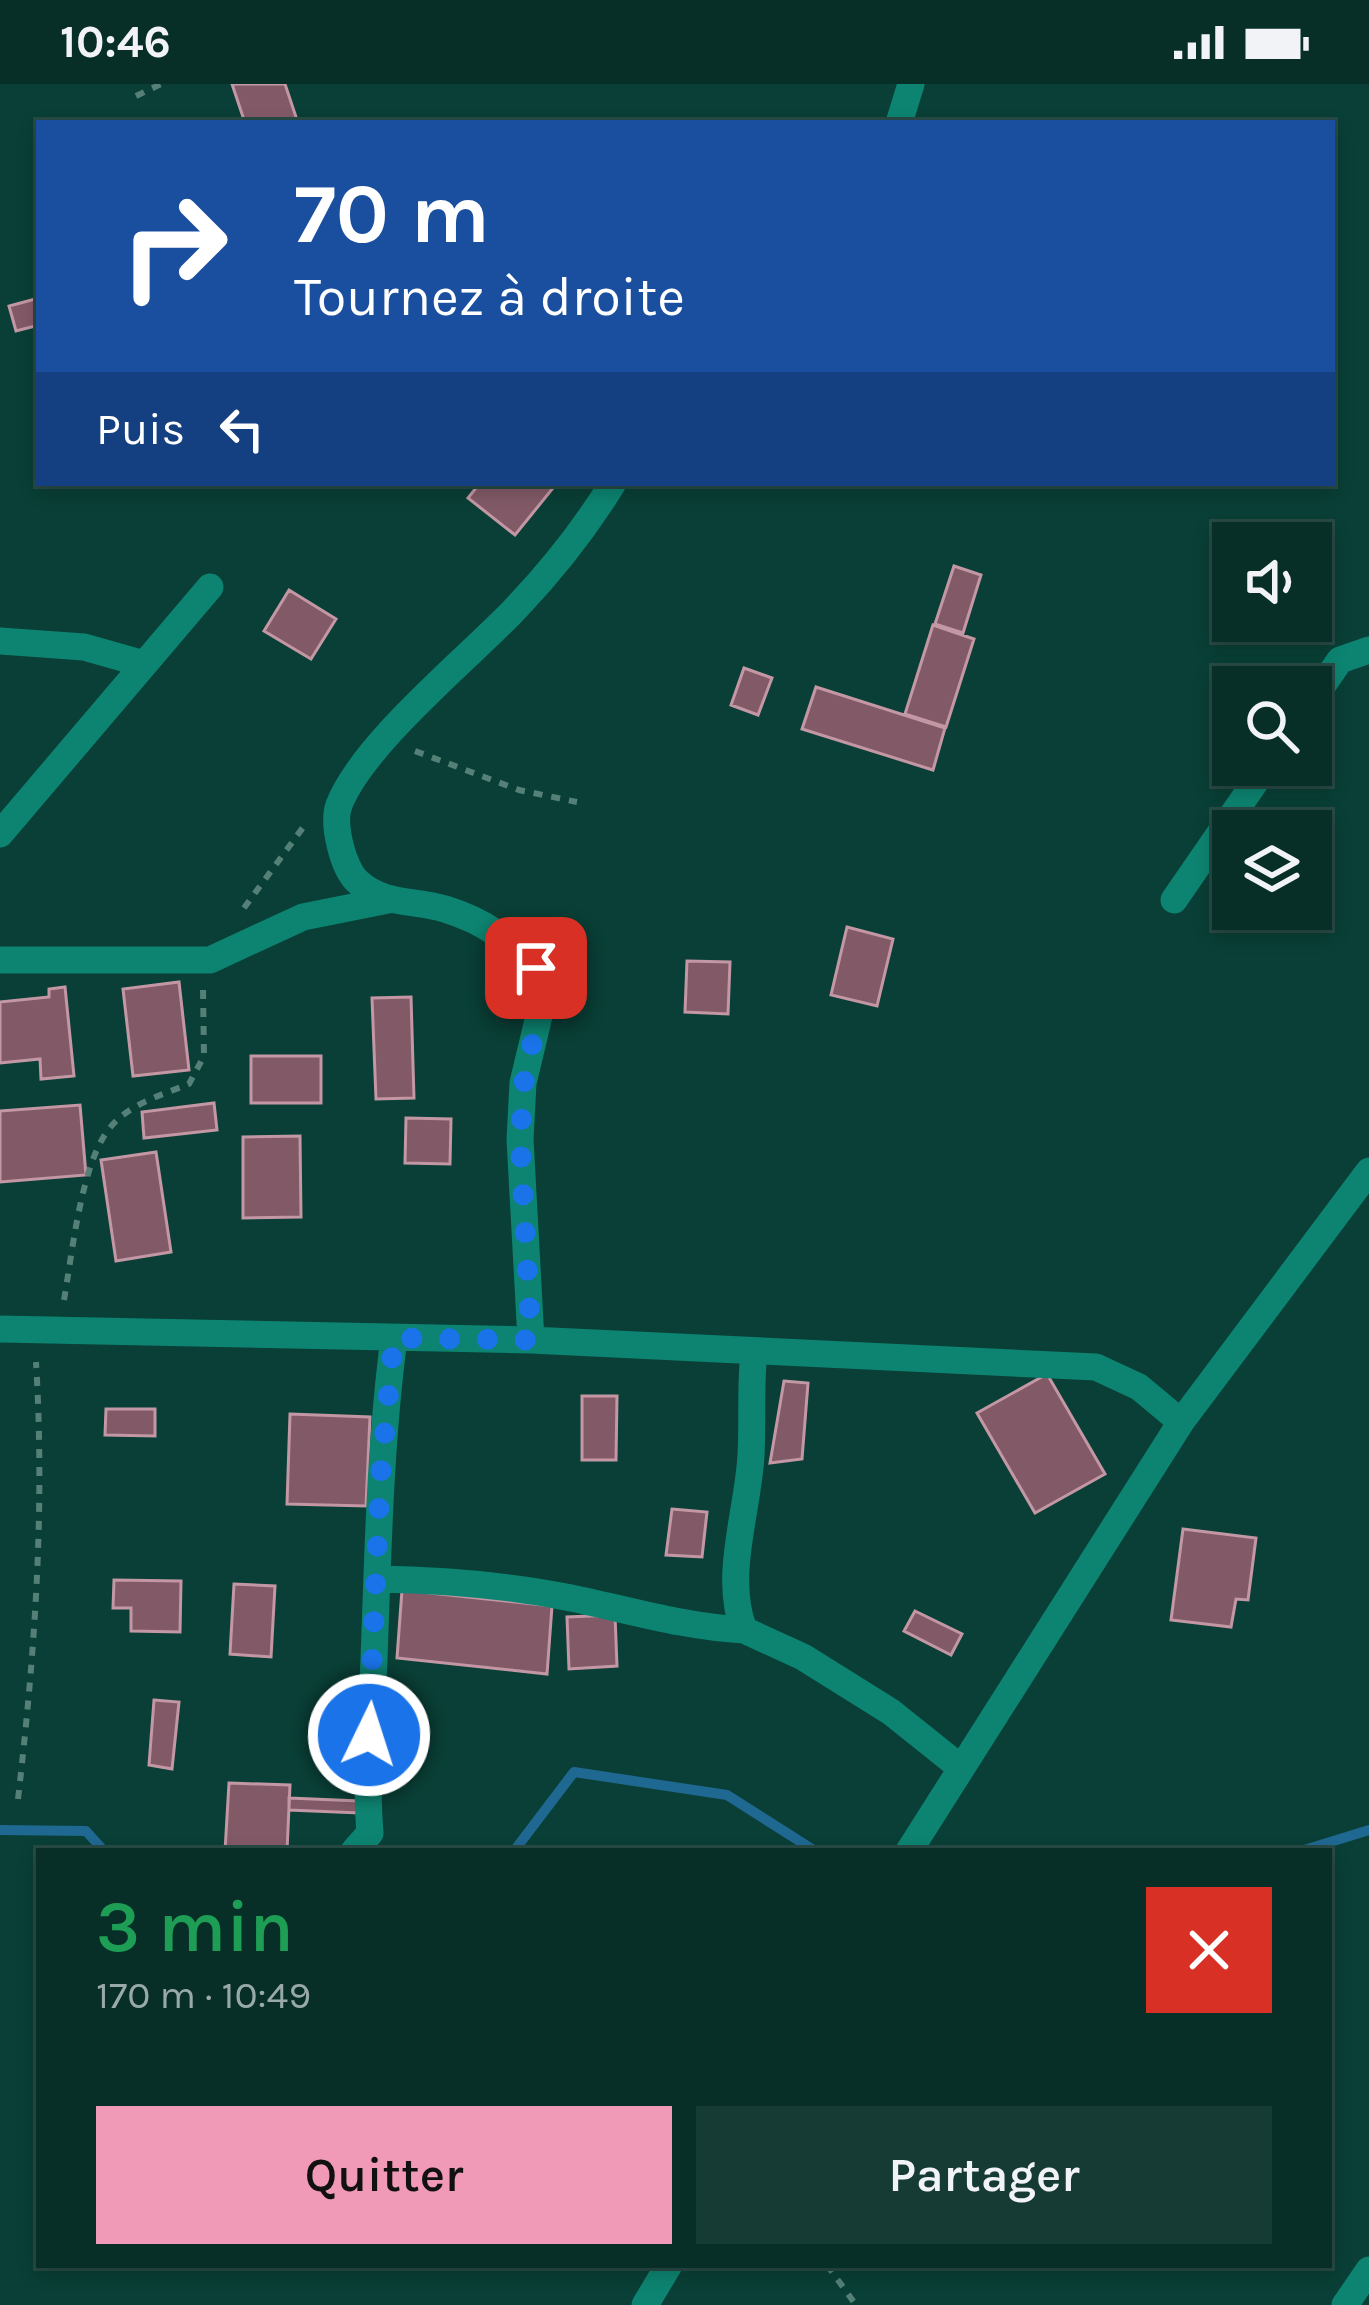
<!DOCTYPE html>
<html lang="fr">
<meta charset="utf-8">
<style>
body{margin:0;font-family:Karla,sans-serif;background:#153b34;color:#f1f3f6;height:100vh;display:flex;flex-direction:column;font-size:45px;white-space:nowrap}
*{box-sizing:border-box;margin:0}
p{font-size:39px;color:#98a9a8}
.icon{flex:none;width:66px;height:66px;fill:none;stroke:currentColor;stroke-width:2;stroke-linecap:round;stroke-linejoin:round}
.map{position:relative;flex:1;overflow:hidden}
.details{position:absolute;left:36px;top:1764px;width:1296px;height:420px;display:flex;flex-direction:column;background:#072f28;border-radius:0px;box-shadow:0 6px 18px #0003,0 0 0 3px #284a45}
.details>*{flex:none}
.hud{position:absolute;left:36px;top:36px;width:1299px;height:366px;border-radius:0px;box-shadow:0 6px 18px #0003,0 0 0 3px #284a45;background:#1a4fa0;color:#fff;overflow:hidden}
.fabs{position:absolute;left:1212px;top:438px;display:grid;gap:24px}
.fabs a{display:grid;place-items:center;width:120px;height:120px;border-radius:0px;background:#072f28;box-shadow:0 6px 18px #0003,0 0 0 3px #284a45;font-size:60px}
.pin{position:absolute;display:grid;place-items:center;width:102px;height:102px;color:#fff;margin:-51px;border-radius:24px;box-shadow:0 6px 18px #0006}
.me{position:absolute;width:132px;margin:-66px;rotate:4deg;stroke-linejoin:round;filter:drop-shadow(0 0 9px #0008)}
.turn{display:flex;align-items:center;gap:42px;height:252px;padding:0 60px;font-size:54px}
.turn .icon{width:156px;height:156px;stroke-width:2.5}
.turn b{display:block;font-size:84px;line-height:102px}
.then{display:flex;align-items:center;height:114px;padding:0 60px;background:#0003;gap:24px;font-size:45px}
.round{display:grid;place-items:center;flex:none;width:126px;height:126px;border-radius:0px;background:#153b34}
.head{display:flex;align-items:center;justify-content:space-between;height:204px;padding:0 60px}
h1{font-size:72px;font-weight:600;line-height:90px;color:#1e9e55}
.primary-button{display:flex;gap:24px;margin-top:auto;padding:24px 60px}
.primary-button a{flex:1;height:138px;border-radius:0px;background:#f09ab7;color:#111;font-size:48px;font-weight:600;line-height:138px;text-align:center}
.primary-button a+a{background:#153b34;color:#f1f3f6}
.status{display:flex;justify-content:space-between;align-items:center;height:84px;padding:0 60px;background:#072f28;direction:ltr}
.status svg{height:33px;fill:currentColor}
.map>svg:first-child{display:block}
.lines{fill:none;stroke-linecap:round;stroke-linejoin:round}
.stream{stroke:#1f6891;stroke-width:10}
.building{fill:#825a67;stroke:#c397a4;stroke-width:3}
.path{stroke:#548078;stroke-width:6;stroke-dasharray:9 9;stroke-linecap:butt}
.minor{stroke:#0d8471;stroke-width:27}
.route{stroke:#1a73e8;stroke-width:21;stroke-dasharray:0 37.8}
</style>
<div class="status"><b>10:46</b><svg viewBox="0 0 49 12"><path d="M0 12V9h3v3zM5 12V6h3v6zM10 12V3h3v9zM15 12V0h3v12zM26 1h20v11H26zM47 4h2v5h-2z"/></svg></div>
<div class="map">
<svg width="1369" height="2221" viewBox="0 0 1369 2221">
<rect width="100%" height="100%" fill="#093f36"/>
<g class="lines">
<!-- stream -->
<path class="stream" d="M0 1746 86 1747 104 1767
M514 1767 574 1688 727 1711 815 1767
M1301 1767 1369 1746"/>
</g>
<!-- building -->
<path class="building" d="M232 0H285L298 39H245Z
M39 214V241L16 247 9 222Z
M480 399H557L515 451 468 414Z
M954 482 981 491 963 549 935 540Z
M289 506 336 535 311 575 264 547Z
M933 541 974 555 946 643 905 630Z
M744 584 772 594 758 631 731 621Z
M816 603 945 644 933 686 802 645Z
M847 843 893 855 877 922 831 911Z
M687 877 730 878 728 930 685 928Z
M179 898 189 986 133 992 123 905Z
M65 903 74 992 41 995 40 975 0 979V918L49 913V905Z
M411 913 414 1014 376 1015 372 914Z
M251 972H321V1019H251Z
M214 1019 217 1046 144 1054 142 1028Z
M80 1021 86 1091 0 1098V1027Z
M406 1034 451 1035 450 1080 405 1079Z
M300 1052 301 1133 243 1134V1053Z
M156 1068 171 1168 116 1177 101 1076Z
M1047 1290 1105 1390 1035 1429 977 1329Z
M784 1297 808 1299 802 1375 770 1379Z
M582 1312H617L616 1376H582Z
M106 1325H155V1352L105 1351Z
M290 1330 370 1333 366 1422 287 1420Z
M672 1425 707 1428 702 1473 666 1471Z
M1183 1445 1256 1454 1248 1516 1236 1515 1231 1543 1171 1536Z
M114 1496 181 1497 180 1548 131 1547V1524H113Z
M234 1500 275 1502 271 1573 230 1570Z
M402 1506 552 1522 547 1590 397 1574Z
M915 1527 962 1550 951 1571 904 1547Z
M615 1531 617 1582 569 1585 567 1533Z
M154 1616 179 1618 172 1685 149 1681Z
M229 1699 290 1701 287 1767H225Z
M289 1714 359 1717V1729L289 1726Z"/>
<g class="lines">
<!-- path -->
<path class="path" d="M136 12 161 0
M415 667 519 706 577 718
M244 824 307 738
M64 1216C72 1171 81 1080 109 1045 128 1020 162 1011 189 1000L204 972 203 904
M18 1715C35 1568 45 1426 36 1278
M827 2181 856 2221"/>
<!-- minor -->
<path class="minor" d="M899 39 911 0
M0 557 84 563 144 580
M1311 618 1340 576 1369 566
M0 750 210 503
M1174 816 1267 681
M0 876H210L303 833 388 816
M0 1245 531 1256 1096 1283 1139 1303 1181 1338
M531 1256 520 1055 523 999 539 932 535 884C505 854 487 838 445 825 415 816 383 821 358 798 343 785 332 740 339 721 363 659 470 573 517 523 553 485 586 443 613 399
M754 1268C750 1302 753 1336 751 1371 748 1428 723 1492 744 1546L803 1573 891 1628 961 1684
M377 1495C443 1496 507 1501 571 1514 629 1526 685 1543 744 1546
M354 1767 370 1749C365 1690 372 1634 374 1575 378 1467 380 1361 394 1254
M909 1767 1181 1338 1369 1087
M645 2221 669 2181
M1345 2221 1369 2186"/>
</g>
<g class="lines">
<!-- route -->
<path class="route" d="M369 1651 380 1397 394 1254 531 1256 520 1055 524 999 538 932 536 884"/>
</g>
</svg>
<div class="fabs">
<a><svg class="icon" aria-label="sound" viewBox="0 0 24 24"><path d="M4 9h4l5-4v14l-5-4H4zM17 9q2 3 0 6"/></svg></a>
<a><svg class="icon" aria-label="search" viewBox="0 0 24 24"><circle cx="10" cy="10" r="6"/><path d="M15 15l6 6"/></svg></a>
<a><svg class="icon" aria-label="layers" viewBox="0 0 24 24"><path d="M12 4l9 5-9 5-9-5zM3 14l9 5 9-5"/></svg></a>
</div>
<div class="pin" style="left:536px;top:884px;background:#d93025"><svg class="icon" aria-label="arrive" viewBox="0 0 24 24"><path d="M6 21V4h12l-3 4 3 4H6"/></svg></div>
<svg class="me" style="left:369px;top:1651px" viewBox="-20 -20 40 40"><circle r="17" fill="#1a73e8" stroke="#fff" stroke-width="3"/><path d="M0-11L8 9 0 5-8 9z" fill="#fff"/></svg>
<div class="hud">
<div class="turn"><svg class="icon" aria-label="right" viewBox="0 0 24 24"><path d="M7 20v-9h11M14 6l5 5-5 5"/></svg><div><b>70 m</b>Tournez à droite</div></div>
<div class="then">Puis<svg class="icon" aria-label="left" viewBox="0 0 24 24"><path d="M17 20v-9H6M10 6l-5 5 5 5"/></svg></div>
</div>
<section class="details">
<div class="head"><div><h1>3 min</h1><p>170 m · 10:49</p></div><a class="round" style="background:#d93025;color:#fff"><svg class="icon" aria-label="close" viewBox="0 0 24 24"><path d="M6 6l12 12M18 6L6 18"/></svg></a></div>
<div class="primary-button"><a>Quitter</a><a>Partager</a></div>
</section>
</div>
